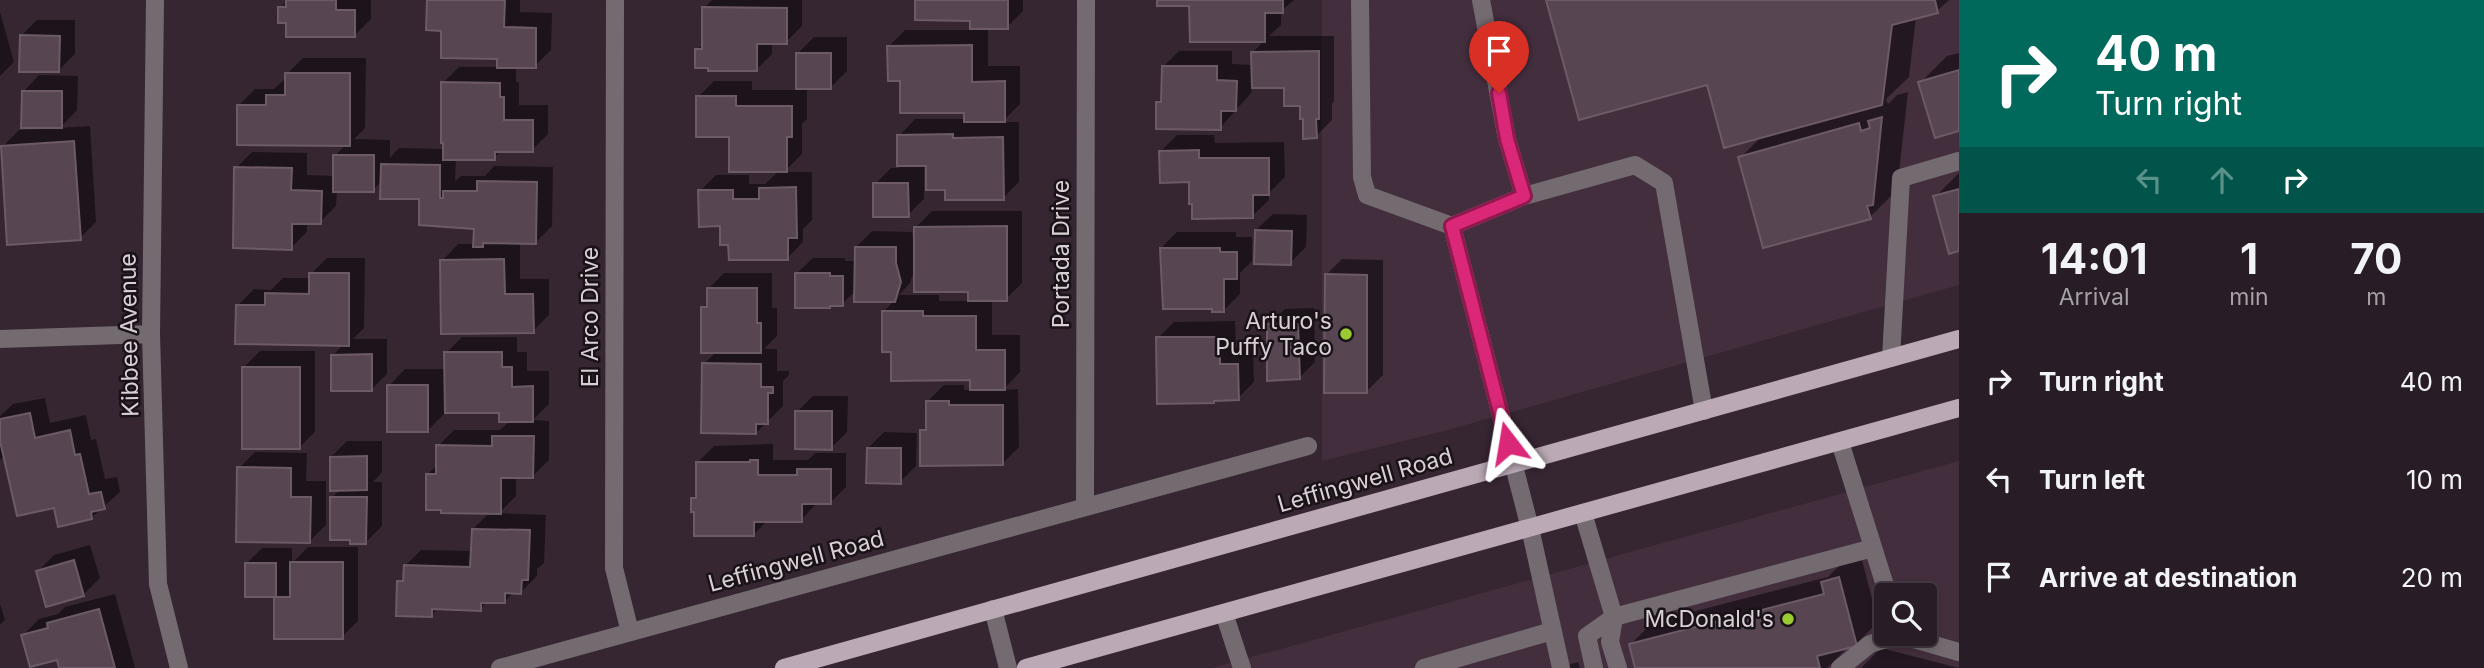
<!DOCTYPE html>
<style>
body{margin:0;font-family:Inter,sans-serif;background:#30252e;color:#f1f3f6;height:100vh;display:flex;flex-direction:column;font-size:26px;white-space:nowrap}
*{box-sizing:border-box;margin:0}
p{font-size:23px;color:#a5a1a7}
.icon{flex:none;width:38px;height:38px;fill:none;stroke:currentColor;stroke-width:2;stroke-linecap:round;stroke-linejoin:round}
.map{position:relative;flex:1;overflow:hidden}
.side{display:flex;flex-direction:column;background:#281c26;width:525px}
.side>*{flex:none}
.hud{background:#00695c;color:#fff;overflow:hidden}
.buttons{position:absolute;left:1874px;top:583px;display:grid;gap:14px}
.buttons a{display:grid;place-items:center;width:63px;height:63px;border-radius:7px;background:#281c26;box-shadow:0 4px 10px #0003,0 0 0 2px #443a43;font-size:35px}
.pin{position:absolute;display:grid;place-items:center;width:60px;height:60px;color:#fff;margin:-72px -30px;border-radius:50% 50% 50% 0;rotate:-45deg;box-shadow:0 0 7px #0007}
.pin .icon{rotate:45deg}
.me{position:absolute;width:77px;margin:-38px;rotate:346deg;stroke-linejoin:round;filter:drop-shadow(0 0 5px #0008)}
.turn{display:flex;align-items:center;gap:24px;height:147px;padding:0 21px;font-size:32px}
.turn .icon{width:91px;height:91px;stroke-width:2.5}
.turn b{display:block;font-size:49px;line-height:60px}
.lanes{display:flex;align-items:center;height:66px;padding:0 21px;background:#0003;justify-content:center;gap:35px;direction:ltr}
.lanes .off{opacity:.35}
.eta{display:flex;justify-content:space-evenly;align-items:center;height:119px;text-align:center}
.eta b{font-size:42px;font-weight:700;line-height:49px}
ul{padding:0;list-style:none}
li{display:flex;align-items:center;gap:21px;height:98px;padding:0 21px}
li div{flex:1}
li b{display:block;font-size:26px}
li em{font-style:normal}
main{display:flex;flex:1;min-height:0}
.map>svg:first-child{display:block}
.built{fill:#432e3e;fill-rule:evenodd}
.shadow{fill:#0007;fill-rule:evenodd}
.building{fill:#574652;stroke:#6c5a67;stroke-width:2}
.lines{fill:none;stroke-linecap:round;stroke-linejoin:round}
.minor{stroke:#746b71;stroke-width:18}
.major{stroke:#bbaab6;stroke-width:18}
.route-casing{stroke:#8e194d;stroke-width:18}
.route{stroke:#db2777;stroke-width:12}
.poi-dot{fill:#9bcb33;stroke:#191217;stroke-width:2.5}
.labels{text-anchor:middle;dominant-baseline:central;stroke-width:5;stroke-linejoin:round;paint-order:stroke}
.street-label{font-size:23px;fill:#dacfd7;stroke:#191217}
.poi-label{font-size:23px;fill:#dacfd7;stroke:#191217;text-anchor:end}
</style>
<main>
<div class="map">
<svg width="1959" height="668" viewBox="0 0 1959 668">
<rect width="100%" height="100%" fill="#362632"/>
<!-- built -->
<path class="built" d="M1322 0H1959V285L1448 430 1322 461Z
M1959 461V668H1212ZM1886 595H1925V634H1886Z"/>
<!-- shadow -->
<path class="shadow" d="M288 0H371V19L355 35 288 21 280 8Z
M428 0H520V12L552 13 551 50 535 66H516V82H519V105H548V134L532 150H502L494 158H456L455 181 461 176H485L494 166 553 167 552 226 536 242H520V279H549V315L533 331 442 261 458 244H475V227L420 197 382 181 373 190H337L336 206 320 222H307V232L291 248 236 168 252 152 307 153V175L335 176V156L346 144 239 105 255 89H274L284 80H287V74L303 58H366L365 128 354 139 390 140V158L399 148 445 149 443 83 459 67H498V57L443 29Z
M712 0H802V26L786 42H772V54L756 70 697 50 703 44 704 8Z
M917 0H1023V11L1007 27H988V66H1020V104L1002 122H1019V182L1003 198 947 189 928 165H924V199L908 215 875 184 891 168H899V136L915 119H966V111L902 79 889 46 905 30H972V19Z
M1159 0H1294L1281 11V25L1269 36H1334V101L1332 104V120L1316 136 1302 104 1286 86 1252 87 1251 93 1220 128 1158 102 1163 97V67L1179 51H1232V64L1253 65V52L1264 41 1191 4Z
M1548 0H1949L1937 11 1916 17 1909 77 1886 99 1888 104 1897 95 1908 92 1897 190 1870 217 1740 158 1762 136 1708 83Z
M0 12 14 62 0 76Z
M37 20H75V54L59 70 21 36Z
M814 37H847V71L831 87H807V119L802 124V154L784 172H812V220L803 229V242L787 258 730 243 722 224 700 191 716 175H749V184H765L779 171 730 135 698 97 714 81H752V90H798V53Z
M1959 53V129L1920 83 1947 56Z
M39 75 78 76 77 110 60 128 90 126 96 222 80 238 3 146 19 130 39 129 23 92Z
M1177 135H1214L1215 143 1284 142 1285 177 1268 194 1269 200 1252 216 1191 180 1161 151Z
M1959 173V249L1935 197Z
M932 211H1022V283L1006 299H992V335H1020V372L1003 390 1018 389 1019 447 1003 463 922 431 928 424V401L944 385H964V390H972V378L884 311 895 300 856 290 842 304 796 274 813 258H845V261H856V247L872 231 912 232 915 259 916 227ZM915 268 970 290V301H939V295H899L910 283Z
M1273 214 1307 215 1306 247 1290 263 1256 230Z
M1177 232H1236V237H1252V261L1240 273V294L1224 310 1161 248Z
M327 258H365L364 328 353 339H387V374L371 390 333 355 344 344 238 305 254 289 271 290 283 278H311V274Z
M1342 259 1383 260V375L1367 391 1326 275Z
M724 273H772V308H777V336L764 349H777V371H789V375L783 381V406L756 433 704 364 716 352 703 308 708 302V289Z
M1314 308 1315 362 1299 378 1269 325 1285 309Z
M1235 321 1236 348H1253L1254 382 1238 398 1158 338 1174 322Z
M462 337H517V352H527V371H549V404L533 420 549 421V460L533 476H516V496L499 513 546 515 544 563 537 569V576L521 592H514L504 602 488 601 480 609 439 607 431 616 399 582 405 576V566L421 550 472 551 473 529 490 512 428 474 438 464V446L454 430H500L510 421 501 411H444V414L428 430 389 386 405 369H446V353Z
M260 351H315V432L299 448 244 367Z
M813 396H848L847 432 831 448 797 412Z
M45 398 50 423 86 415 91 440 96 439 105 479 117 477 120 492 91 518 56 506 5 455 0 460V416L13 404Z
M884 432 917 433 916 466 900 482 868 448Z
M347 441H382V472L373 482H382V526L366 542 331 498 341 489 331 457Z
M768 444H773V460H808L815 453H846V487L830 503H817L801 520H768L753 535 696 510 693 498 698 493V462L714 446Z
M255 452 307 453 306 481H326V525L310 541 239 468Z
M90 545 100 578 84 594 47 605 38 571 54 555Z
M308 547H358V621L342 637H275V596L246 564 262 548H292V563Z
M1861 556 1878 622 1856 644 1843 647 1844 651 1827 668H1637L1631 644 1653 622 1828 577 1845 560Z
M115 594 135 668H61L58 657 23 635 39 619 58 614 65 607Z
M0 604 5 620 0 625Z
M1881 648 1959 668H1861Z
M1578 662 1580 668H1556Z"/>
<!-- building -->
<path class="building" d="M286 0H336V10H355V37H286V23H278V7H286Z
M427 0H505L504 27 536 28V68H497V59L441 58V31L426 30Z
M915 0H1008V29H970V21L915 20Z
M1157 0H1283V13H1265V42H1190L1189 6H1157Z
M1546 0H1935L1938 13 1892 25 1882 105 1724 148 1707 85 1579 120Z
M702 7 787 8V44H757V71H708V68H695V49H702Z
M20 35 60 36 59 72H19Z
M972 45V82L1005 81V122H964V113H900V81H888L887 46Z
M1319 51V119H1316L1317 138 1303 139V119H1300V106H1284V88H1252L1251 52Z
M796 53H831V89H796Z
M1162 66H1217V80L1237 81 1236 111H1221V130L1156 129V102H1161Z
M1959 70V131L1935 138 1918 82Z
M285 73H350V146L237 145V105H266V95H285Z
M441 82 500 83V97H504V120H533V152H495V160H443V143H441Z
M22 91H62V128H21Z
M696 96H736V106H792V137H787V172H729V137H696Z
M1882 117 1873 205 1867 206 1871 219 1763 248 1738 157 1859 123 1861 131 1870 128 1868 121Z
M953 134V138L1003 137 1004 200H945V190H926V166H897V135Z
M74 141 81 240 7 245 1 146Z
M1199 150V158H1269V195H1253V218L1192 219V204H1189V182L1160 183 1159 151Z
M333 155H374V192H333Z
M381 164 440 165V198H443V191H477V181L537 182 536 244 483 243V247H473L474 229 419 225V199H380Z
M234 167 292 168 291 190 322 191 321 224H292V250L233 248Z
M873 183H908L909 217H873Z
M796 187 797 238H788V260H729L728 245H720V226L699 227 698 190H733V199H759V188Z
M1959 189V251L1949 254 1933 196Z
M1007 226V301H968V292H914V227Z
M1255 230 1292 231 1291 265 1254 264Z
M855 247H896V263L901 282 895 302H854Z
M1160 248H1220V252H1237V279H1224V312H1212V309H1163Z
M504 259 505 294H533L534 333 441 334 440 260Z
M309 273H349V346L235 344 236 305H265V293L309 294Z
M795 273H830V276H843V306H830V308H795Z
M1325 274 1367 275V393H1324Z
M707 288H757V323H761V353H701V307H707Z
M882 311H923V316H976V350H1005V390H970V380L891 381V352H882Z
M1267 324H1298L1300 379 1267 381Z
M1156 337H1220V364H1238L1239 400 1214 401V403L1157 404Z
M444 352H502V367H512V387L533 386V422H499V413H445Z
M372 354V391H331V355Z
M702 363 761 364V387H773V393H768V424H756V434L701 433Z
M242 367H300V449H242Z
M387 385H428V432H387Z
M926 401H949V405H1003V465L920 466V430H926Z
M795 411H832V450L795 449Z
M30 413 35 438 70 430 75 455 80 454 89 494 101 492 105 509 91 512 92 519 58 527 54 508 17 516 0 441V419Z
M492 436H534L533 478H501V514L441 513V510H426V474H436V445L492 446Z
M867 448H901V484L866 483Z
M367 456V490L330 491V457Z
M750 460H758V475H797V469H831V504H802V522H754V536H694V512H691V498H696V462H750Z
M237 467 291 468V497H311L310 543 236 542Z
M330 497H367L366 544H350V540H330Z
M472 529 530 530 528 580H522L521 594 505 593V603H481V611L432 609V617L396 616 397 581H403L404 565 470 567Z
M74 560 84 596 46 607 36 571Z
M290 562H343V639H274V597H245V563H276V597H290Z
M1839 577 1857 646 1817 656 1820 668H1635L1629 644 1824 594 1821 582Z
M99 609 115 668H59L57 660 30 667 21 635 48 628 47 623Z"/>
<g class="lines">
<!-- minor -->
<path class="minor" d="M155 0 151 334 158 584 179 668
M615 0 614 568 630 632
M1360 0 1362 177 1367 195 1452 226
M1481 0 1507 139 1524 196
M0 339 151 334
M1891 358 1901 178 1959 161
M1840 442 1888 595
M1085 507 1086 0
M1583 513 1614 617 1610 642 1618 668
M993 609 1008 668
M1224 613 1242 668
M500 668 1308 446
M1424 668 1552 631
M1561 668 1530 528 1452 226 1524 196 1635 165 1664 183 1704 411
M1594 668 1587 636 1614 617 1873 548
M1840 668 1870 644 1900 635 1959 652"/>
<!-- major -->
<path class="major" d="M784 668 1959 339
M1026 668 1959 408"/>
</g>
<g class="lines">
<defs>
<path id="route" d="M1499 93 1507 139 1524 196 1452 226 1508 443"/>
</defs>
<!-- route casing -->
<use href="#route" class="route-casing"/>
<!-- route -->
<use href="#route" class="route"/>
</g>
<!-- markers -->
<g class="poi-dot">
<circle cx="1346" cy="334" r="7"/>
<circle cx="1788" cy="619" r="7"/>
</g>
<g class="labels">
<!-- street labels -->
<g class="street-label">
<text transform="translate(1061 254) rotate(-90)">Portada Drive</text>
<text transform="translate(590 317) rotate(-90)">El Arco Drive</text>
<text transform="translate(129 335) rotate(-91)">Kibbee Avenue</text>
<text transform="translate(1365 480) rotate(-16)">Leffingwell Road</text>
<text transform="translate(796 561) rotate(-15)">Leffingwell Road</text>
</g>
<!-- poi labels -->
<g class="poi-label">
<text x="1332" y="321">Arturo's<tspan x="1332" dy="26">Puffy Taco</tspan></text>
<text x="1774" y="619">McDonald's</text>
</g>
</g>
</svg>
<div class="buttons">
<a><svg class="icon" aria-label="search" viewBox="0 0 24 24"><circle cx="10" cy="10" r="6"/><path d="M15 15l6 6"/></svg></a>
</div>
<div class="pin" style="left:1499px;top:93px;background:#d93025"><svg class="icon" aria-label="arrive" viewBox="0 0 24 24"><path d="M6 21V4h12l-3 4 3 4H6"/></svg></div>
<svg class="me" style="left:1508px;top:443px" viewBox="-20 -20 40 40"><path d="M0-17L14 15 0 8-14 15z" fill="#db2777" stroke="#fff" stroke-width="4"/></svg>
</div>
<section class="side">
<div class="hud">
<div class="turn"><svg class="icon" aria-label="right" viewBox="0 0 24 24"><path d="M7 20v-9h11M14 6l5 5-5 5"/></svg><div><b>40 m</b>Turn right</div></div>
<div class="lanes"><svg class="icon off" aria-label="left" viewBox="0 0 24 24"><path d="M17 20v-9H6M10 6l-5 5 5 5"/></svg><svg class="icon off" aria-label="ahead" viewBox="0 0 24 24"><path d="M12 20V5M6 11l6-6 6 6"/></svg><svg class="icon" aria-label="right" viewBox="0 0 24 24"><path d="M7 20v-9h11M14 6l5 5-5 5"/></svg></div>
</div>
<div class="eta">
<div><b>14:01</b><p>Arrival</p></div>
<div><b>1</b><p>min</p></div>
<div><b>70</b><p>m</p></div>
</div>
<ul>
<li><svg class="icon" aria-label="right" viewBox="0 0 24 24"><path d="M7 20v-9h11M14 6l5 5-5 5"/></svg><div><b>Turn right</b></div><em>40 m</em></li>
<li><svg class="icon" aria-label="left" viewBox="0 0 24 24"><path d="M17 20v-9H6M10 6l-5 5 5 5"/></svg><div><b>Turn left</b></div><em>10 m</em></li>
<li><svg class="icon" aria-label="arrive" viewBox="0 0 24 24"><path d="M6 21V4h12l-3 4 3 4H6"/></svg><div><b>Arrive at destination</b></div><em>20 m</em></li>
</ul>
</section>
</main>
